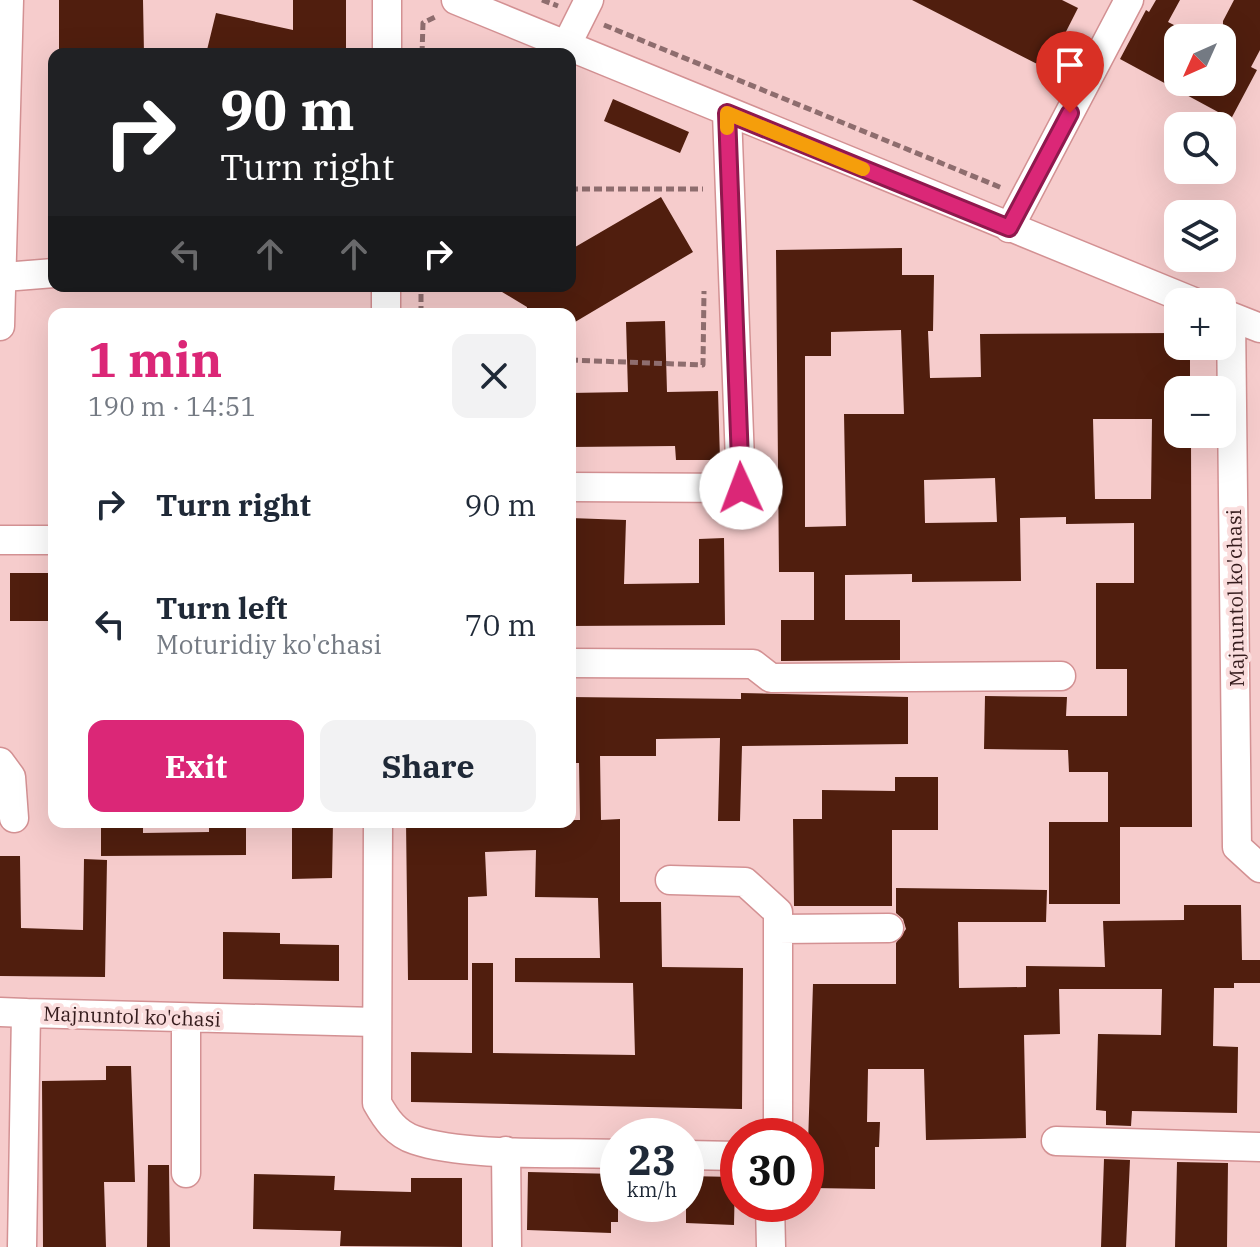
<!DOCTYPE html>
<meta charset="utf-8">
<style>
body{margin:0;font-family:"IBM Plex Serif",serif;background:#f2f2f3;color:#1f2937;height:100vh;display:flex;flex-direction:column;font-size:30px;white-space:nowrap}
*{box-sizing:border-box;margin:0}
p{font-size:26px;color:#747a83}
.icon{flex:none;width:44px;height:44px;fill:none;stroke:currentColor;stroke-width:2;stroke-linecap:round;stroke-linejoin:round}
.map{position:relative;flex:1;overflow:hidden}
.panel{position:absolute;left:48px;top:308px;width:528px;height:520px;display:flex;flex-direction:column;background:#fff;border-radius:16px;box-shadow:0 8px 32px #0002}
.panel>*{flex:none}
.top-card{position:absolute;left:48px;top:48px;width:528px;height:244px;border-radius:16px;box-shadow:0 8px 32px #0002;background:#202124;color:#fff;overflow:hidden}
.needle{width:52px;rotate:225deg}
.buttons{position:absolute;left:1164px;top:24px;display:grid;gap:16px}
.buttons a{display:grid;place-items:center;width:72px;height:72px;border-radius:16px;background:#fff;box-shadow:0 8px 32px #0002;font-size:40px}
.speed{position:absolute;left:600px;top:1118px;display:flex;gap:16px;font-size:40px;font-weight:700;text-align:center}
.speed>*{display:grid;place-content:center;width:104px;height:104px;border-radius:50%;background:#fff;box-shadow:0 8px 32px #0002;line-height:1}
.speed small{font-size:20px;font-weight:400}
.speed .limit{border:12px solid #d22;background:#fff;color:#111}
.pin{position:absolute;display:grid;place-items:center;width:68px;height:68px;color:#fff;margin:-82px -34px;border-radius:50% 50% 50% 0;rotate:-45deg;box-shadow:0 0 8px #0007}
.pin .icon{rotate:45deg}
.me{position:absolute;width:88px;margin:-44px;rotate:358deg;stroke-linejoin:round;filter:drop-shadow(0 0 6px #0008)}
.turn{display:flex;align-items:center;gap:28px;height:168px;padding:0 40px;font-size:36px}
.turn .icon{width:104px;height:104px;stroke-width:2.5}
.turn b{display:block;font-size:56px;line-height:68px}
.lanes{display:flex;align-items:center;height:76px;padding:0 40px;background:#0003;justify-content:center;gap:40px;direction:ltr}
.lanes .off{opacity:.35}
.round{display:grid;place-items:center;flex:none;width:84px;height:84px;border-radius:16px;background:#f2f2f3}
.summary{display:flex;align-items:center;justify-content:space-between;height:136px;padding:0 40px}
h1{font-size:48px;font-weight:800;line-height:60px;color:#db2777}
.action{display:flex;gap:16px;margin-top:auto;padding:16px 40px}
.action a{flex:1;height:92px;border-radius:16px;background:#db2777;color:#fff;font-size:32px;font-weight:800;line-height:92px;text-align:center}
.action a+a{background:#f2f2f3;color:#1f2937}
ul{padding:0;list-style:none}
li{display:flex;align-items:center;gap:24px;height:120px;padding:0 40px}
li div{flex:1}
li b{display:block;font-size:30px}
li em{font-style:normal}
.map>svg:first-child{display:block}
.building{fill:#501e0e;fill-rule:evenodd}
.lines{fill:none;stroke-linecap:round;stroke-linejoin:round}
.minor-casing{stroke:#d39193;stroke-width:31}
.path{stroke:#8e6d6e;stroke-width:5;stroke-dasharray:8 4;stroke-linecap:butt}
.minor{stroke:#fff;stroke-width:28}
.route-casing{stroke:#8e194d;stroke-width:20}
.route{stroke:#db2777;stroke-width:14}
.slow{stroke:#f59e0b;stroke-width:14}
.labels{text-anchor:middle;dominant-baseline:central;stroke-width:8;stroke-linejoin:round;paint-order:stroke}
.street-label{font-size:20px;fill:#341b1c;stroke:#fadddd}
</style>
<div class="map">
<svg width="1260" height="1247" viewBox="0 0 1260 1247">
<rect width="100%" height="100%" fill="#f6cccc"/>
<!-- building -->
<path class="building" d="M59 0H143L144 54H59Z
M293 0H346V54H206L216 13 293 30Z
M912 0H1062L1078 8 1047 69Z
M1156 0H1180L1168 22 1178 27V82H1222L1223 21 1234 0H1260V50L1251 67 1257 70 1231 119 1120 59 1146 10 1149 12Z
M613 99 689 132 680 153 604 121Z
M661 197 693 252 570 325V314H527V307L492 286H570V250Z
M902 248V275H934L933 331H928L930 378 981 377 980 334 1178 333V346H1190V390H1178V434H1191L1192 827H1120V904H1049V822H1108V772H1069L1068 750 984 749 985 696 1067 697 1066 716H1127V669H1096V583H1134V523L1066 524V517L1020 518 1021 581 912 582V574L845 575V620H900V660L781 661V620H814V572H779L776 250ZM901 330 904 414H844L846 526 805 527V356H831V332ZM1093 419H1152L1151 499H1095ZM995 478 997 522 925 523 924 480Z
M665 321 667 392 718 391 720 460H676L675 446 570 447V393L628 392 626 322Z
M570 518 626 520 624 584 699 583V539L724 538 725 625 570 626Z
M10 573H54V621H10Z
M741 693 908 697V744L742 746 740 821H718L720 738 656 739V756H600L601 820 620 819V902H661L662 967 743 968 742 1109 411 1102V1052L472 1053V963H493V1053L635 1055 633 983 515 982V958H600L598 898 535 897 536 850 485 852 487 896 468 897V980H408L406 822 580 820 579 763H570V697L741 699Z
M895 777H938V830H892V906H794L793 819H822V790L895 791Z
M101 822H143V833L209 832V822H246V855L101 856Z
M292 822H333L332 878 292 879Z
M0 856H20L21 928 83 930 84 859 107 860 105 977 0 976Z
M896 888 1047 890 1046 922H958L959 988 1026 987V966L1105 967 1103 921 1184 920V905H1241L1242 960H1260V983H1234V988H1214L1213 1046 1238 1047 1237 1113 1132 1111 1131 1126 1106 1125V1111L1096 1110 1098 1034 1161 1035 1162 989H1059L1060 1034 1024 1035 1026 1138 926 1140 924 1069H868L867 1122H880L879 1147H875V1189L812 1188 813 1145H808L813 984H896V943L906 929 903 919 896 913Z
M223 932 280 933V944L339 945V981L223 979Z
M106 1066H131L135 1182H104L106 1247H43L42 1081 106 1080Z
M1104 1159 1130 1160 1126 1247H1101Z
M1177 1162 1228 1163 1227 1247H1175Z
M148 1165H169L170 1247H147Z
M528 1172 618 1174V1222H611V1233L527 1230Z
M254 1174 335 1176 334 1190 411 1192V1178H462V1247L340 1246 341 1231 253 1229Z
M686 1176 735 1177 734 1225 686 1223Z"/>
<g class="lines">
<defs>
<path id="minor" d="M456 0 1194 302
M566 46 589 0
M387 54V0
M1009 228 1129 0
M4 277 54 273
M1222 313 1260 328
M386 314V286
M1231 317 1237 847 1260 868
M0 326 9 0
M570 487 741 488 727 113
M0 540H54
M570 663 753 664 771 678 1061 676
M0 762 11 777 14 818
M378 822 377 1103C386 1119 396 1134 415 1140 466 1157 563 1152 618 1154
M670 880 745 882 778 912V1136
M778 929 889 928
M0 1012 26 1013
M186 1018V1173
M1056 1141 1260 1147
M506 1151 507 1247
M686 1155 738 1156
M770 1204 771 1247
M22 1247 26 1013 375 1022"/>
</defs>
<!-- minor casing -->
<use href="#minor" class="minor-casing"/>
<!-- path -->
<path class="path" d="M542 0 558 6
M604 25 1002 188
M422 54 423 23 437 16
M570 189H703
M421 314V286
M570 360 703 365 704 291"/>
<!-- minor -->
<use href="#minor" class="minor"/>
</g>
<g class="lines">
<defs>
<path id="route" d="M741 488 727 113 1009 228 1070 113"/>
</defs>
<!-- route casing -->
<use href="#route" class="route-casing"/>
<!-- route -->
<use href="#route" class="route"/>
<!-- slow -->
<path class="slow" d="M727 128V113L863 169"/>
</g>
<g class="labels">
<!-- street labels -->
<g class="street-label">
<text transform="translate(1235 598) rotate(-91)">Majnuntol ko'chasi</text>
<text transform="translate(132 1016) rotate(2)">Majnuntol ko'chasi</text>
</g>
</g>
</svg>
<div class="buttons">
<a><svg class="needle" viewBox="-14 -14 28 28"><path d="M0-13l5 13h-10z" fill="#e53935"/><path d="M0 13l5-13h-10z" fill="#747a83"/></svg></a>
<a><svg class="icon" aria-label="search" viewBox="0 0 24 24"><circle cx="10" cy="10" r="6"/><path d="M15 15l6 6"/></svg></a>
<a><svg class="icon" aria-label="layers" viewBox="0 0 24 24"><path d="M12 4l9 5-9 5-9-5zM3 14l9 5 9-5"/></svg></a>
<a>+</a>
<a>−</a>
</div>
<div class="speed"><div>23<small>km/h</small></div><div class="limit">30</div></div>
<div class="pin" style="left:1070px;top:113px;background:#d93025"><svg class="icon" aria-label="arrive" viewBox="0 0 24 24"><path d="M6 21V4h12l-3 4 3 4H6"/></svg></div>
<svg class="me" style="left:741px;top:488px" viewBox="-20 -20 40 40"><circle r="19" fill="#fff"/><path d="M0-13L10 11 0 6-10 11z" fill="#db2777"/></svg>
<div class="top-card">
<div class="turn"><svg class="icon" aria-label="right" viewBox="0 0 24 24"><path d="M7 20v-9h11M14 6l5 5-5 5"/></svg><div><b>90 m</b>Turn right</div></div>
<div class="lanes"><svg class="icon off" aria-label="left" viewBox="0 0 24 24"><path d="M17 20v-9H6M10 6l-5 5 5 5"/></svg><svg class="icon off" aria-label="ahead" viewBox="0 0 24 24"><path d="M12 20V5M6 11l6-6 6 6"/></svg><svg class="icon off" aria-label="ahead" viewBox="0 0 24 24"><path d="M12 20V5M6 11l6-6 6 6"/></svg><svg class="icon" aria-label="right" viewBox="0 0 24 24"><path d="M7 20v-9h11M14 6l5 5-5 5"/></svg></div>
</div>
<section class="panel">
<div class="summary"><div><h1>1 min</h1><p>190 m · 14:51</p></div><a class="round"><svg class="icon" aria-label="close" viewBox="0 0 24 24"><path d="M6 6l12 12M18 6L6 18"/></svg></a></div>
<ul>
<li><svg class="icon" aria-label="right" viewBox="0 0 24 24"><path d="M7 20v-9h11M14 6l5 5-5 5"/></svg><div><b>Turn right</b></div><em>90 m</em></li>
<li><svg class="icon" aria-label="left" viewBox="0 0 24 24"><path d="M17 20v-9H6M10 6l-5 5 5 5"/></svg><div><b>Turn left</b><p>Moturidiy ko'chasi</p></div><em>70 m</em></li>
</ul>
<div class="action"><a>Exit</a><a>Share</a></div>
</section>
</div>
